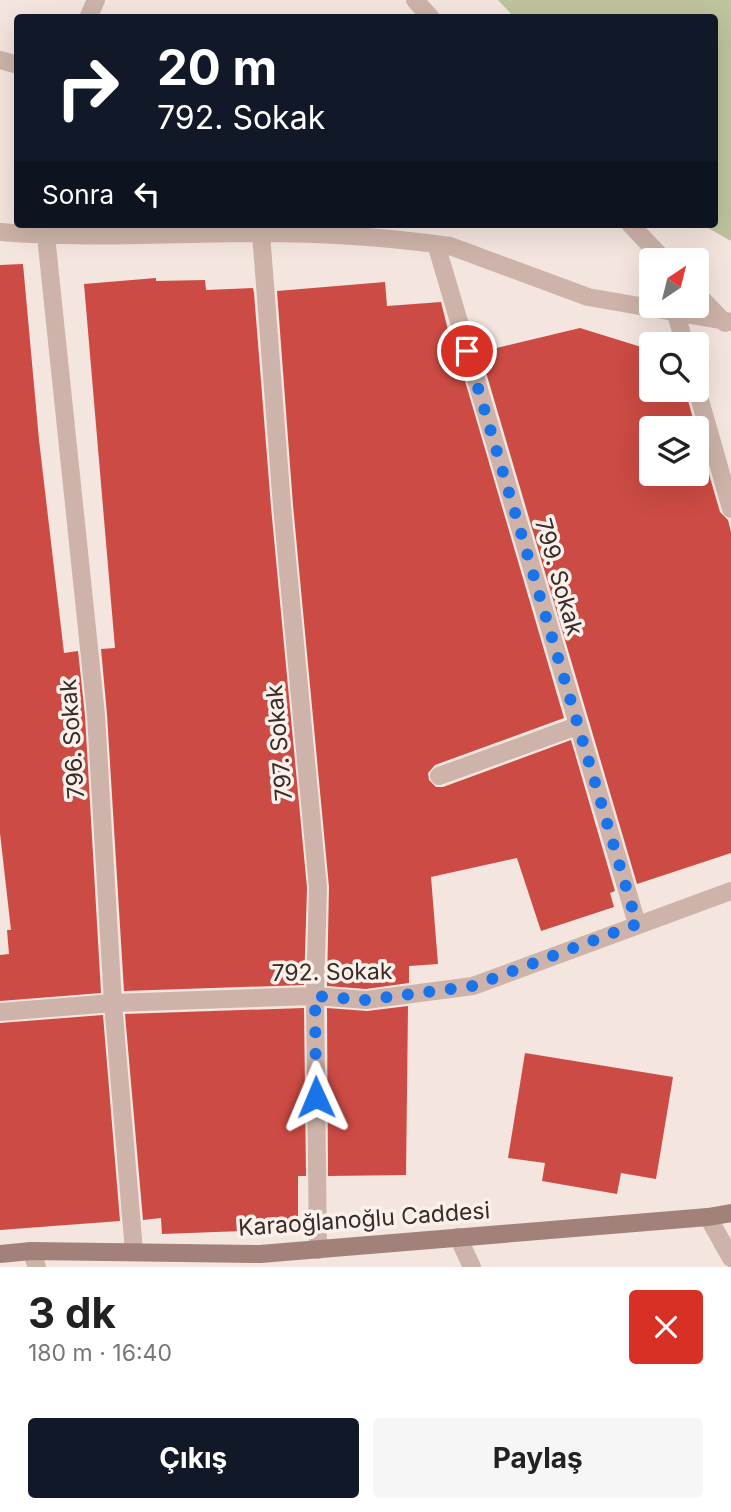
<!DOCTYPE html>
<html lang="tr">
<meta charset="utf-8">
<style>
body{margin:0;font-family:Inter,sans-serif;background:#f6f6f6;color:#222;height:100vh;display:flex;flex-direction:column;font-size:26px;white-space:nowrap}
*{box-sizing:border-box;margin:0}
p{font-size:23px;color:#767676}
.icon{flex:none;width:38px;height:38px;fill:none;stroke:currentColor;stroke-width:2;stroke-linecap:round;stroke-linejoin:round}
.map{position:relative;height:1267px;overflow:hidden}
.sheet{display:flex;flex-direction:column;background:#fff;flex:1}
.sheet>*{flex:none}
.top-card{position:absolute;left:14px;top:14px;width:704px;height:214px;border-radius:7px;box-shadow:0 7px 28px #0002;background:#111827;color:#fff;overflow:hidden}
.needle{width:46px;rotate:35deg}
.fabs{position:absolute;left:639px;top:248px;display:grid;gap:14px}
.fabs a{display:grid;place-items:center;width:70px;height:70px;border-radius:7px;background:#fff;box-shadow:0 7px 28px #0002;font-size:35px}
.pin{position:absolute;display:grid;place-items:center;width:60px;height:60px;color:#fff;margin:-30px;border:4px solid #fff;border-radius:50%;box-shadow:0 2px 7px #0007}
.me{position:absolute;width:77px;margin:-38px;rotate:359deg;stroke-linejoin:round;filter:drop-shadow(0 0 5px #0008)}
.turn{display:flex;align-items:center;gap:24px;height:147px;padding:0 28px;font-size:32px}
.turn .icon{width:91px;height:91px;stroke-width:2.5}
.turn b{display:block;font-size:49px;line-height:60px}
.then{display:flex;align-items:center;height:66px;padding:0 28px;background:#0003;gap:14px;font-size:26px}
.round{display:grid;place-items:center;flex:none;width:74px;height:74px;border-radius:7px;background:#f6f6f6}
.headline{display:flex;align-items:center;justify-content:space-between;height:119px;padding:0 28px}
h1{font-size:42px;font-weight:700;line-height:52px}
.button{display:flex;gap:14px;margin-top:auto;padding:14px 28px}
.button a{flex:1;height:80px;border-radius:7px;background:#111827;color:#fff;font-size:28px;font-weight:700;line-height:80px;text-align:center}
.button a+a{background:#f6f6f6;color:#222}
.map>svg:first-child{display:block}
.green{fill:#bec49d}
.building{fill:#cc4b44}
.lines{fill:none;stroke-linecap:round;stroke-linejoin:round}
.street{stroke:#cdb3a9;stroke-width:18}
.secondary{stroke:#a1817a;stroke-width:18}
.route{stroke:#1a73e8;stroke-width:12;stroke-dasharray:0 21.6}
.labels{text-anchor:middle;dominant-baseline:central;stroke-width:7;stroke-linejoin:round;paint-order:stroke}
.street-label{font-size:23px;fill:#3a2b29;stroke:#fbf1eb}
</style>
<div class="map">
<svg width="731" height="1267" viewBox="0 0 731 1267">
<rect width="100%" height="100%" fill="#f4e5de"/>
<!-- green -->
<path class="green" d="M498 0H731V241L701 224H714V18L514 17Z"/>
<!-- building -->
<path class="building" d="M23 264 39 440 64 653 78 651 85 716 101 993 0 1001V955L9 954 7 930H11L0 833V265Z
M156 278V281L205 280 206 290 253 288 254 293 271 507 307 888 304 985 124 991 107 714 101 649 115 648 84 284Z
M385 282 387 306 441 302 455 358 458 357 564 718 435 765 428 773 429 780 436 787H443L571 740 615 891 610 893 614 907 541 931 517 858 431 877 438 964 409 966V983L366 989 327 986 329 887 293 505 277 291Z
M580 328 651 350V390H685L696 429H651V474H696V429L720 512 728 520 731 532V853L637 884 480 352Z
M408 1006 406 1175 328 1176 327 1008 367 1011Z
M304 1008 306 1176H298V1229L162 1234 161 1218 143 1220 125 1014Z
M103 1015 120 1221 0 1230V1023Z
M525 1053 673 1077 656 1179 621 1173 617 1194 542 1181 545 1163 508 1158Z"/>
<g class="lines">
<!-- street -->
<path class="street" d="M415 0 431 18
M88 18 96 0
M0 60 18 65
M47 224 46 236 96 715 113 1003 134 1251
M630 224 665 261
M0 232C86 239 172 233 258 233 322 233 387 237 450 246L588 297 731 322
M261 233 282 506 318 888 315 996 318 1250
M436 244 637 924
M696 293 725 323
M676 314 685 345
M696 386 731 509
M439 776 577 726
M0 1012 113 1003 315 996 366 1000 473 986 731 891
M708 1217 731 1258
M458 1237 472 1267
M31 1251 37 1267"/>
<!-- secondary -->
<path class="secondary" d="M0 1254 31 1251 260 1254 708 1217 731 1213"/>
</g>
<g class="lines">
<!-- route -->
<path class="route" d="M316 1097 315 996 366 1000 473 986 637 924 467 351"/>
</g>
<g class="labels">
<!-- street labels -->
<g class="street-label">
<text transform="translate(559 577) rotate(74)">799. Sokak</text>
<text transform="translate(72 739) rotate(-94)">796. Sokak</text>
<text transform="translate(279 743) rotate(-95)">797. Sokak</text>
<text transform="translate(332 972) rotate(-1)">792. Sokak</text>
<text transform="translate(364 1219) rotate(-4)">Karaoğlanoğlu Caddesi</text>
</g>
</g>
</svg>
<div class="fabs">
<a><svg class="needle" viewBox="-14 -14 28 28"><path d="M0-13l5 13h-10z" fill="#e53935"/><path d="M0 13l5-13h-10z" fill="#767676"/></svg></a>
<a><svg class="icon" aria-label="search" viewBox="0 0 24 24"><circle cx="10" cy="10" r="6"/><path d="M15 15l6 6"/></svg></a>
<a><svg class="icon" aria-label="layers" viewBox="0 0 24 24"><path d="M12 4l9 5-9 5-9-5zM3 14l9 5 9-5"/></svg></a>
</div>
<div class="pin" style="left:467px;top:351px;background:#d93025"><svg class="icon" aria-label="arrive" viewBox="0 0 24 24"><path d="M6 21V4h12l-3 4 3 4H6"/></svg></div>
<svg class="me" style="left:316px;top:1097px" viewBox="-20 -20 40 40"><path d="M0-17L14 15 0 8-14 15z" fill="#1a73e8" stroke="#fff" stroke-width="4"/></svg>
<div class="top-card">
<div class="turn"><svg class="icon" aria-label="right" viewBox="0 0 24 24"><path d="M7 20v-9h11M14 6l5 5-5 5"/></svg><div><b>20 m</b>792. Sokak</div></div>
<div class="then">Sonra<svg class="icon" aria-label="left" viewBox="0 0 24 24"><path d="M17 20v-9H6M10 6l-5 5 5 5"/></svg></div>
</div>
</div>
<section class="sheet">
<div class="headline"><div><h1>3 dk</h1><p>180 m · 16:40</p></div><a class="round" style="background:#d93025;color:#fff"><svg class="icon" aria-label="close" viewBox="0 0 24 24"><path d="M6 6l12 12M18 6L6 18"/></svg></a></div>
<div class="button"><a>Çıkış</a><a>Paylaş</a></div>
</section>
